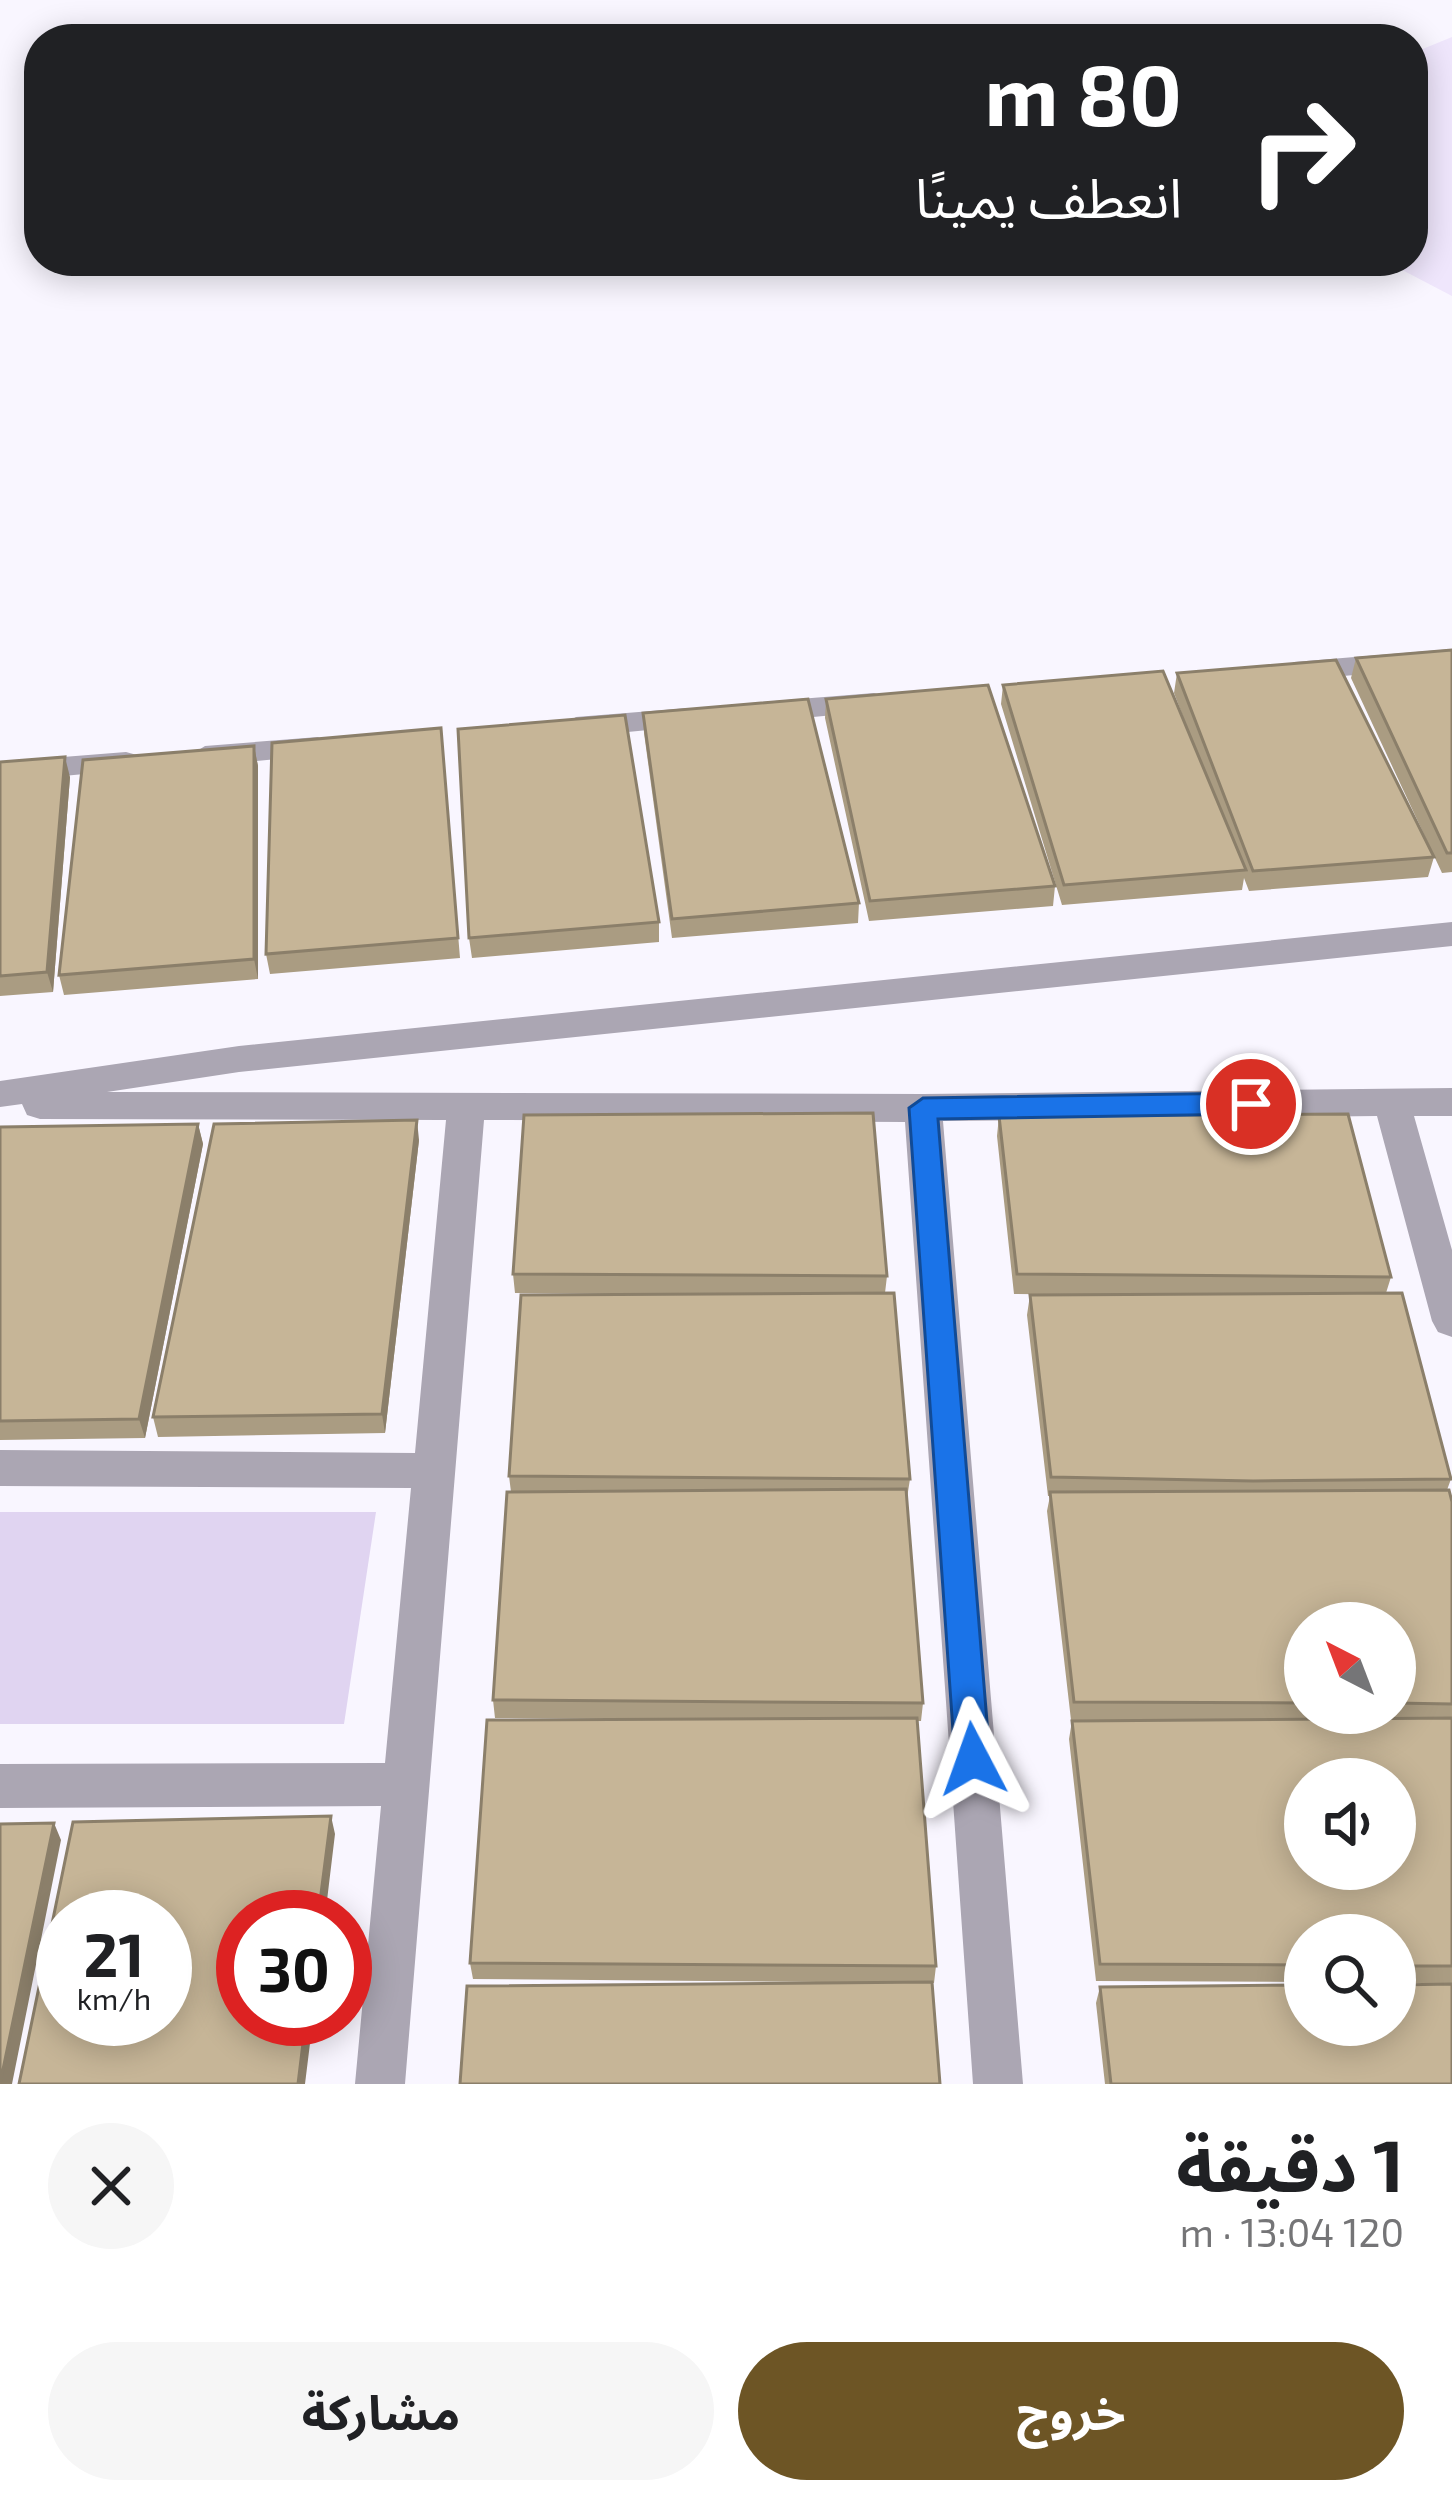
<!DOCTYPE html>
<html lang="ar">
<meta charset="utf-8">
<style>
body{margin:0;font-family:"Exo 2","Noto Sans Arabic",sans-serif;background:#f6f6f6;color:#202124;direction:rtl;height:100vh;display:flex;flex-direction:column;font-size:45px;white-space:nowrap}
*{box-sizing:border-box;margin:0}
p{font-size:39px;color:#757577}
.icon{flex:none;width:66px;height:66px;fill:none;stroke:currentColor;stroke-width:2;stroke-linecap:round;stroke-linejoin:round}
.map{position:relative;height:2084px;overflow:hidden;direction:ltr}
.side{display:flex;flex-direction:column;background:#fff;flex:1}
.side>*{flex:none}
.guide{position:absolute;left:24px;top:24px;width:1404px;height:252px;border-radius:48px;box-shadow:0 6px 30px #0003;direction:rtl;background:#202124;color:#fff;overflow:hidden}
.needle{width:78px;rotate:318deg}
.controls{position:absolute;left:1284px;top:1602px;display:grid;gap:24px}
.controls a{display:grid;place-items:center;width:132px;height:132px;border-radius:50%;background:#fff;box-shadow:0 6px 30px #0003;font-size:60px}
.speed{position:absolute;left:36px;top:1890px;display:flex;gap:24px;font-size:60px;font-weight:700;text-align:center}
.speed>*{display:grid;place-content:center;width:156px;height:156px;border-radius:50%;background:#fff;box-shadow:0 6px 30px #0003;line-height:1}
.speed small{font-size:30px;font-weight:400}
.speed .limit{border:18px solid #d22;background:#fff;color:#111}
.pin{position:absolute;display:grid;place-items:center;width:102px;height:102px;color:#fff;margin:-51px;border:6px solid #fff;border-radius:50%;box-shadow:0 3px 12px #0007}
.me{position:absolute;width:132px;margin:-66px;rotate:356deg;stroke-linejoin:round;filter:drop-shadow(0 0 9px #0008)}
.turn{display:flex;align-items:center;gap:42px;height:252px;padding:0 48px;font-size:54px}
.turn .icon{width:156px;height:156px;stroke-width:2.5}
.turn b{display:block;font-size:84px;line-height:102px}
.round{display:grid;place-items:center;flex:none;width:126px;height:126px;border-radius:63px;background:#f6f6f6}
.headline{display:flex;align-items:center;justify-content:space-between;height:204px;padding:0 48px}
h1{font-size:72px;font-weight:700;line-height:90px}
.action{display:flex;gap:24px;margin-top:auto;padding:24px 48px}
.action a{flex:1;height:138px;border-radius:72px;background:#6d5525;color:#fff;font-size:48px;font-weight:700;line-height:138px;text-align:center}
.action a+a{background:#f6f6f6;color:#202124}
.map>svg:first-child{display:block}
.built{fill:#efe6fc}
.green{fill:#e0d4f1}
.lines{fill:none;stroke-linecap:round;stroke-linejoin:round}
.street{fill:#aba6b3;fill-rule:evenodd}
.wall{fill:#aa9c82;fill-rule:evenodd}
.shaded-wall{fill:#8b7f6a}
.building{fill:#c6b597;stroke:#8b7f6a;stroke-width:3;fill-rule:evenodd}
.route{fill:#1a73e8;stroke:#114b97;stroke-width:3}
</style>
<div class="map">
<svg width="1452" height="2084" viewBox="0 0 1452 2084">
<rect width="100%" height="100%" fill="#f9f6ff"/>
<!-- built -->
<path class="built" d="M1452 37V296L1385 261H1413V53Z"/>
<!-- green -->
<path class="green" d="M0 1512H376L344 1724H0Z"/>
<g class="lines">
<!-- street -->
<path class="street" d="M1452 649V667L1294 680 1279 671 1294 662Z
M874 693 885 696 890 703 885 710 762 722 746 712 762 702Z
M689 708 705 718 700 725 576 737 560 727 576 717Z
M318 737 334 747 329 754 205 766 189 756 205 746Z
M126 752 137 755 142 762 137 769 0 782V762Z
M1452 922V946L239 1072 107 1092 923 1094 1452 1088V1116H1414L1452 1250V1337L1438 1332 1432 1321 1377 1116 943 1121 1023 2084H973L905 1122 484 1120 405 2084H355L381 1806 0 1808V1764L385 1763 411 1488 0 1486V1450L415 1453 446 1120 40 1119 27 1115 22 1104 0 1107V1081L239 1046Z"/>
</g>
<!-- wall -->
<path class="wall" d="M1452 650V872L1442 873 1351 678 1356 658Z
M1177 673 1434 857 1428 877 1249 891 1244 878 1242 890 1062 905 1001 704 1003 685 1190 735 1174 693Z
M826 699 1055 886 1053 906 869 921 825 718Z
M643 713 859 903 858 923 672 938 644 733Z
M441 728 460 958 270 974 266 954Z
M254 746 258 766V979L64 995 59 975Z
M0 762 70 777 53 992 0 996Z
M659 922V942L472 958 469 938Z
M999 1116 1391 1277 1386 1293 1451 1479 1447 1490 1452 1502V1983H1395V1935H1305V1982L1096 1981 1069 1739 1072 1721 1165 1720H1071L1047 1511 1050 1496H1048L1027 1315 1030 1295H1123L1014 1294 997 1136ZM1305 1623H1395V1713H1305Z
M198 1124 203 1144 145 1438 0 1440V1127Z
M419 1140 385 1433 158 1437 153 1417Z
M513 1274 887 1276 885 1293 910 1479 907 1498 923 1703 921 1721H917L936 1966 934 1983 473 1979 470 1963 671 1719 495 1718 493 1700 511 1492 509 1476 656 1294 515 1293Z
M1100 1987 1452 2084H1105L1096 2003Z"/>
<!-- shaded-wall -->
<path class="shaded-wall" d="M254 746 258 766V979L254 959Z
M65 757 70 777 53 992 47 972Z
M417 1120 419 1140 385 1433 382 1414Z
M198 1124 203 1144 145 1438 139 1419Z
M331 1816 335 1834 325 1917H318Z
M54 1823 61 1840 12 2084H0Z
M306 2019H313L305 2084H298Z"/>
<!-- building -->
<path class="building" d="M1452 650V853H1447L1356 658Z
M1336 660 1434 857 1253 871 1177 673Z
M1163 671 1246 870 1064 885 1003 685Z
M988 685 1055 886 870 901 826 699Z
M808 699 859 903 672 919 643 713Z
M625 715 659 922 469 938 458 729Z
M441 728 458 938 266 954 272 743Z
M254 746V959L59 975 83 760Z
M65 757 47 972 0 976V762Z
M873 1113 887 1276 513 1274 524 1115Z
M1348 1114 1391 1277 1017 1274 999 1116Z
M417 1120 382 1414 153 1417 214 1124Z
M198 1124 139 1419 0 1421V1127Z
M894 1293 910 1479 509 1476 521 1295Z
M1402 1293 1451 1479 1253 1481 1051 1477 1030 1295Z
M906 1489 923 1703 493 1700 507 1492Z
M1449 1490 1452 1502V1704L1395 1703V1623H1305V1703L1074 1702 1050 1492Z
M917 1718 936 1966 470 1963 487 1720Z
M1452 1718V1966H1395V1935H1305V1965L1100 1964 1072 1721ZM1305 1779H1395V1869H1305Z
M331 1816 318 1917H243V2019H306L298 2084H19L73 1822ZM63 1917H165V2019H63Z
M54 1823 0 2084V1824Z
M932 1982 940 2084H460L467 1986Z
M1452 1984V2084H1111L1100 1987 1305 1985V2025H1395V1985Z"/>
<!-- route -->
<path class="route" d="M1251 1093 1265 1104 1251 1114 938 1119 990 1759 985 1770 973 1775 961 1770 955 1759 909 1108 923 1098Z"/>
</svg>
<div class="controls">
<a><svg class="needle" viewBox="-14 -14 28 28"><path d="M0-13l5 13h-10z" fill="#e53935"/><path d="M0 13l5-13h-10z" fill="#757577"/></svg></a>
<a><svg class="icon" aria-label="sound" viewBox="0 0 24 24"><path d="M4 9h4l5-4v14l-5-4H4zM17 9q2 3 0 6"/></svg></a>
<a><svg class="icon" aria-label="search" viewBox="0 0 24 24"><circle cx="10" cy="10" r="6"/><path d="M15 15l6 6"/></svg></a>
</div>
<div class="speed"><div>21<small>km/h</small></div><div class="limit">30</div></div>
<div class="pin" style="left:1251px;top:1104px;background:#d93025"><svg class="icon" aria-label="arrive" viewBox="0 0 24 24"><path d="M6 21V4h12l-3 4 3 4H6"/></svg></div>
<svg class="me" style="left:973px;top:1759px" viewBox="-20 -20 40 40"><path d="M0-17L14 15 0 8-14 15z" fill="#1a73e8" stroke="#fff" stroke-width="4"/></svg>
<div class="guide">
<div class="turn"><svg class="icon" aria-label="right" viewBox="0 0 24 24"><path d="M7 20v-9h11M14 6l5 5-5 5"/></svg><div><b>80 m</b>انعطف يمينًا</div></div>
</div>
</div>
<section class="side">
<div class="headline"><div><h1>1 دقيقة</h1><p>120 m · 13:04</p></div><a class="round"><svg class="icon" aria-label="close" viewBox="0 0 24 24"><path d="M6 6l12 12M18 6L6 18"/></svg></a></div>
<div class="action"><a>خروج</a><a>مشاركة</a></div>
</section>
